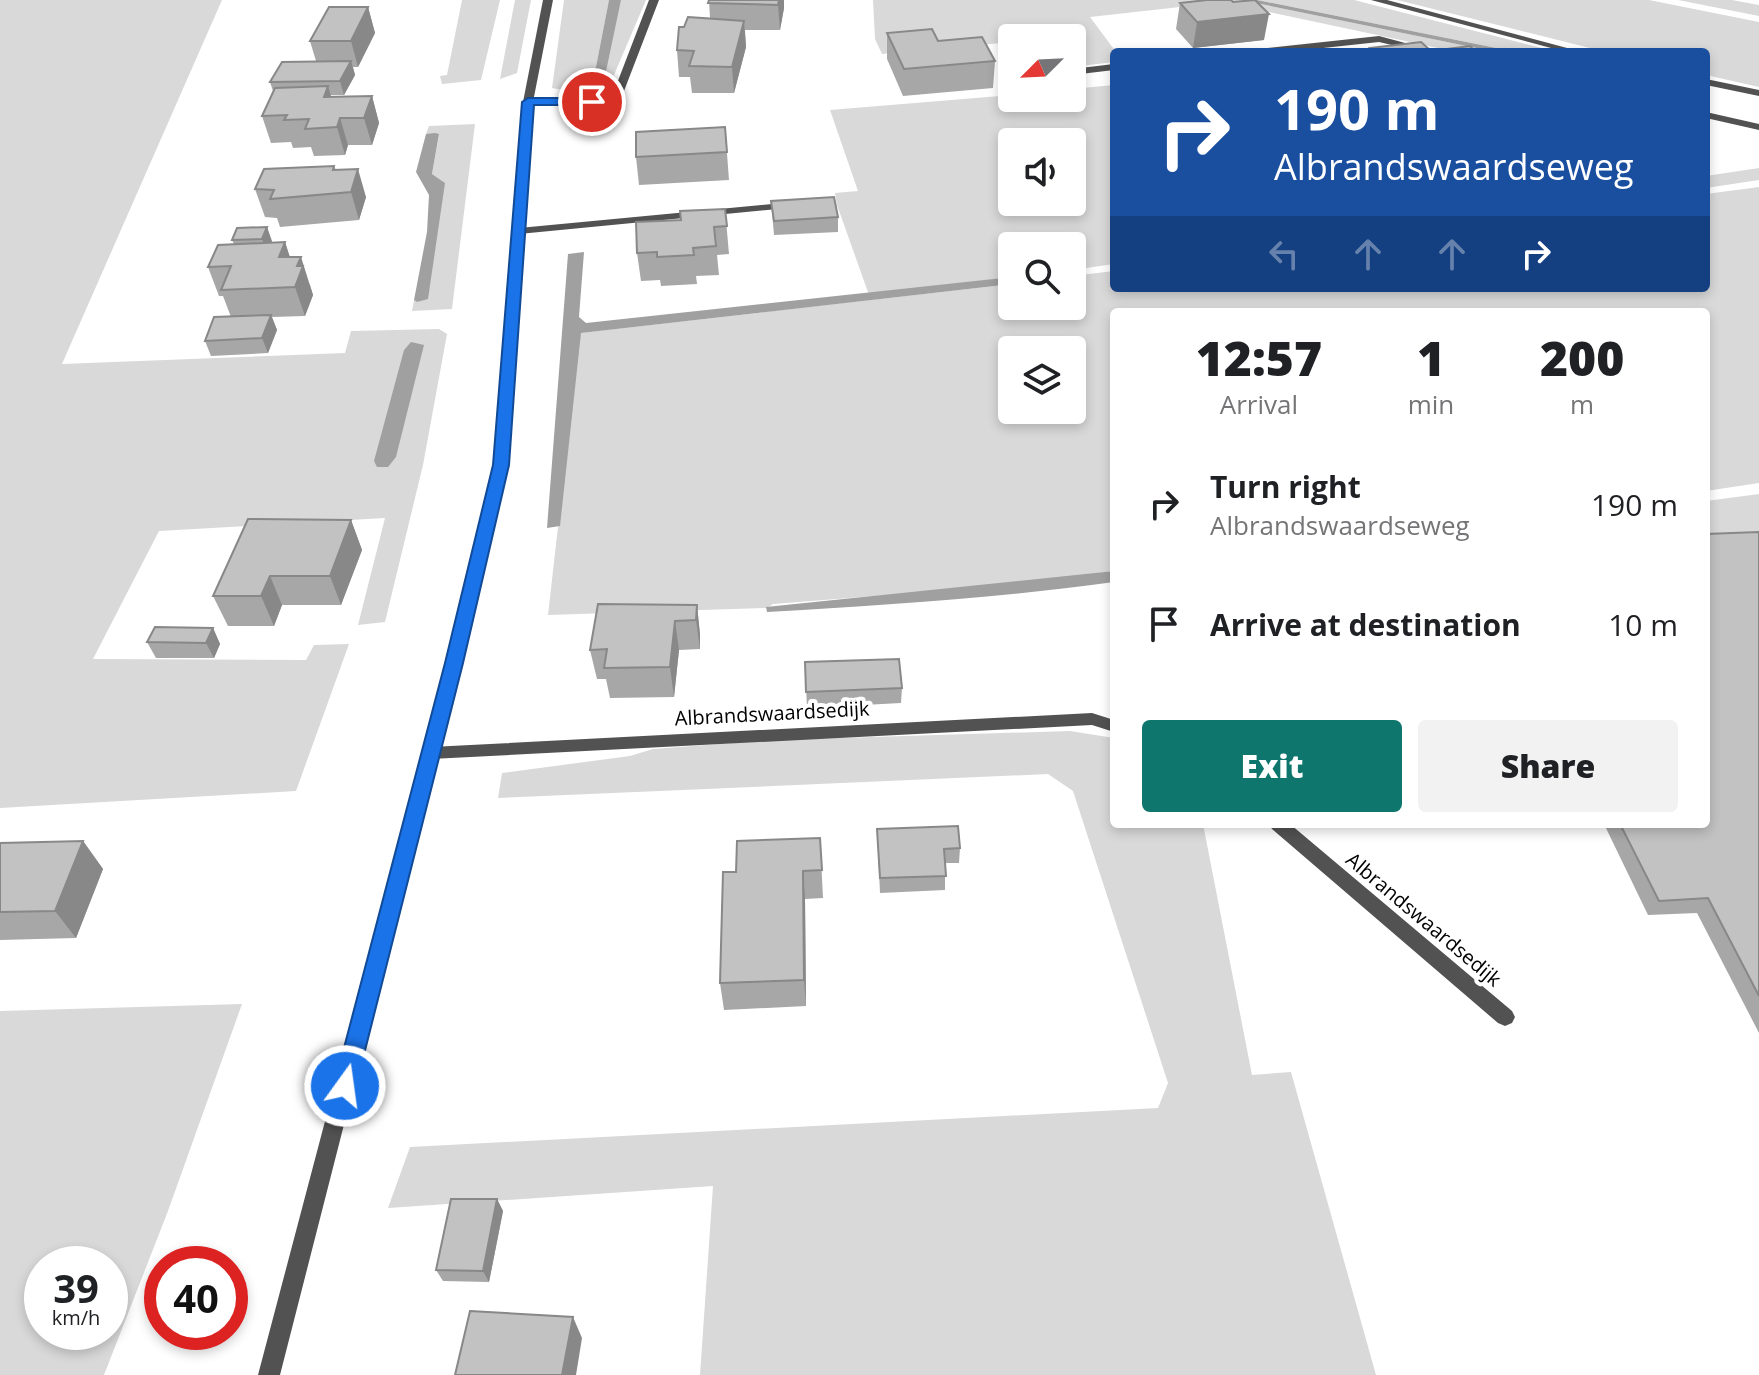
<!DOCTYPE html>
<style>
body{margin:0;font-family:"Open Sans",sans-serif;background:#f2f2f2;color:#202124;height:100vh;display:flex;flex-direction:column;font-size:30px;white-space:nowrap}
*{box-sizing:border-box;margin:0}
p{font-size:26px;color:#757577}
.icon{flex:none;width:44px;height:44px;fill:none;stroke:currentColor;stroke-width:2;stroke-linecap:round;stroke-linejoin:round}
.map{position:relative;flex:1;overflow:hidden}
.drawer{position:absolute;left:1110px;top:308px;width:600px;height:520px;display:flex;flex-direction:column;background:#fff;border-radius:8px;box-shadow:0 4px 12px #0003}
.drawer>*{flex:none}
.hud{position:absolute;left:1110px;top:48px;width:600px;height:244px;border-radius:8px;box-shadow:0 4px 12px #0003;background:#1a4fa0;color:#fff;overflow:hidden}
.needle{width:52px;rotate:246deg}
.fabs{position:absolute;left:998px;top:24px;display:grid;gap:16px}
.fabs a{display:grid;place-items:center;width:88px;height:88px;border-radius:8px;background:#fff;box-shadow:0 4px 12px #0003;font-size:40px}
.speed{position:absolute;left:24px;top:1246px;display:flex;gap:16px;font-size:40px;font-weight:700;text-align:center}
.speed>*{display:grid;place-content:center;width:104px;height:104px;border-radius:50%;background:#fff;box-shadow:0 4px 12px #0003;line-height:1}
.speed small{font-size:20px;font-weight:400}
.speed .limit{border:12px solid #d22;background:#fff;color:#111}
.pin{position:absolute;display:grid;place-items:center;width:68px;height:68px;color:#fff;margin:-34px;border:4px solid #fff;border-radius:50%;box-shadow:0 2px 8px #0007}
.me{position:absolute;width:88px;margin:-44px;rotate:14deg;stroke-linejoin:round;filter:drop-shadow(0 0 6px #0008)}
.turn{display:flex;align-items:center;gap:28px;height:168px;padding:0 32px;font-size:36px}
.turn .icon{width:104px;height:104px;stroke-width:2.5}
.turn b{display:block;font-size:56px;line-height:68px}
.lanes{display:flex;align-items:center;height:76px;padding:0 32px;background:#0003;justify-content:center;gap:40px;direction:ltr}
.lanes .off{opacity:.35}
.eta{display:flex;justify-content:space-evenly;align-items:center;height:136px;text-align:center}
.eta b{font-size:48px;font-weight:800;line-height:56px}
.action{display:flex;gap:16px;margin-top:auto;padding:16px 32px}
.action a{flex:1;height:92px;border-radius:8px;background:#0f766e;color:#fff;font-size:32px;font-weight:800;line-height:92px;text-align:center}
.action a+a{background:#f2f2f2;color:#202124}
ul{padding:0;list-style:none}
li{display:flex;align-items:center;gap:24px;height:120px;padding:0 32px}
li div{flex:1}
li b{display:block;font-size:30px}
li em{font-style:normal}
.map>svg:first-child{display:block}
.green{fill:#d9d9d9;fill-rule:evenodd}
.water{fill:#a0a0a0}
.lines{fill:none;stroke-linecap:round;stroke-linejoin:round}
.service{fill:#525252;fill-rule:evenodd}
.minor{fill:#525252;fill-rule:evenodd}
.tertiary{fill:#525252;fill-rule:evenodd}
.wall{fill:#a7a7a7}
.shaded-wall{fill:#888}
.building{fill:#c2c2c2;stroke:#888;stroke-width:2}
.route{fill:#1a73e8;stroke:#114b97;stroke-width:2}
.labels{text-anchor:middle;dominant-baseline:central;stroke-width:8;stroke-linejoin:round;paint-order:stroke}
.street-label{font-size:20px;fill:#000;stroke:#fff}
</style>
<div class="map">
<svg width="1759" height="1375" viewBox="0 0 1759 1375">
<rect width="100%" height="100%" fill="#fff"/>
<!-- green -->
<path class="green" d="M0 0H222L62 364 345 353 351 331 439 329 447 334 423 465 385 622 358 625 385 518 159 531 93 659 306 660 314 645 349 644 296 791 0 808Z
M462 0H500L481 80 442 84 440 76 447 75Z
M515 0H531L517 73 500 79Z
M564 0H609L594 77 621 0H646L608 89 581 93 552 88Z
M873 0H1212L1207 4 1090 17 1116 52 1114 62 1072 67V38H1012V42L882 54 875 39Z
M1212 0H1241L1496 52H1457Z
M1257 0H1354L1557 52H1516Z
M1397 0H1649L1759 22V87L1706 75V52H1606Z
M1678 0H1732L1759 5V16Z
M1114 85V264L1072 270V246H1012V277L869 295 837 205 835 193 858 191 830 110 1012 95V98H1072V89ZM1012 142H1072V202H1012Z
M475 124 452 309 412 311 414 300 417 302 442 181 432 174 439 135 426 134 429 126Z
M1759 168V180L1706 188V176Z
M1759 187V483L1706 491V312H1114V571L963 589 773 604 767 608 548 615 580 333 1012 284V306H1072V276L1114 271V288H1706V194ZM1012 350H1072V410H1012Z
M1759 494V547L1706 549V501Z
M1070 731 1114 738V824H1203L1252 1075 1291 1072 1376 1375H700L713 1186 388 1208 410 1147 1158 1108 1168 1083 1073 791 1048 774 498 798 502 773 630 756 653 749 775 740Z
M242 1004 168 1211 104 1375H0V1011ZM42 1264H110V1332H42Z"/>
<!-- water -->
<path class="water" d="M609 0H621L605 76 594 77Z
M1241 0H1257L1516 52H1496Z
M435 133 439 134 432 174 445 183 428 299 417 302 414 300 427 232 429 195 416 172 426 134Z
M584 252 579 317 586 323 1012 277V284L581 333 560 526 547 528 568 254Z
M411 342 424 345 396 457 388 467H377L374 461 404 350Z
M1114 571V582C999 598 883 605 767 612L766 607Z"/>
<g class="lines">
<!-- service -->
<path class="service" d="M793 202 799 205 797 207 519 234 513 231 519 228Z
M1092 713 1114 720V732L1092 725 431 759 425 758 423 753 425 748 431 747Z
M1269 824H1290L1512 1011 1515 1017 1512 1023 1505 1026 1498 1023 1272 829Z"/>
<!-- minor -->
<path class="minor" d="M649 0H659L619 104H524V100L528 99H611Z
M1371 0H1387L1582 52H1566Z
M1379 36 1439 52H1422L1379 42 1286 52H1254L1259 49Z
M1114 64V70L1072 75V69Z
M1706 79 1759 90V96L1706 85Z
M1706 112 1759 124V130L1706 118Z"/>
<!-- tertiary -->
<path class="tertiary" d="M543 0H553L533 102 508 465 462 663 280 1375H258L446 663 494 465 523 102Z"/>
</g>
<!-- wall -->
<path class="wall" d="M709 0H784V8L780 30H745L746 47 734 93H692L690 77H679L677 50 684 27 710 18Z
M1180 3 1264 40 1193 48 1176 29Z
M368 7 375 33 358 67H353L355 75 344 95H330L331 97 372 96 379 123 372 145H348L345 155 314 156 311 147 293 148 291 142 271 143 262 116 273 91 270 82 316 61 310 41Z
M887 33 938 41 995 61 993 88 903 96 887 59Z
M725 127 729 180 639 185 636 157Z
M334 166 336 170 366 197 359 220 280 227 277 218 265 217 255 189Z
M771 201 838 217V232L774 235Z
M725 209 729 254 717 255 719 275 696 276 697 284 661 286 660 280 641 281 637 253 681 220Z
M267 227 271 243 285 242 290 257 310 285 313 295 305 316 272 317 277 330 268 353 211 356 205 341 231 317 223 296H219L208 267 234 244 232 240Z
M351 520 362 550 341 605H282L274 626H228L213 596Z
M1759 532V1033L1697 913 1648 915 1604 824H1706Z
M697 605 700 635V649L679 650 674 697 610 698 606 679H597L590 650Z
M213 628 220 644 214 658H156L147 642Z
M805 662 902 688 901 703 807 708Z
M877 829 960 848 959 863H945V890L880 893Z
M820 838 823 898 805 899 806 1006 724 1010 720 983 736 872Z
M83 841 103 869 76 938 0 940V843Z
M497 1199 503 1211 489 1282 443 1281 436 1270Z"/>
<!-- shaded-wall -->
<path class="shaded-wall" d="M779 0H784V8L780 30 778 5Z
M368 7 375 33 358 67 351 41Z
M1269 14 1264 40 1193 48 1197 22Z
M744 21 746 47 734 93 732 67Z
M351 61 355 75 344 95 340 81Z
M328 86 336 113 324 97Z
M372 96 379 123 372 145 364 118Z
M340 118 348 145 345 155 337 127Z
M358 169 366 197 359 220 351 192Z
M267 227 272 241 268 254 262 239Z
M285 242 294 271 279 257Z
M301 257 313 295 305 316 295 287 297 266Z
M271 315 277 330 268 353 262 338Z
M351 520 362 550 341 605 330 576Z
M270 576 282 605 274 626 261 596Z
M697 605 700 635V649L696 620Z
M675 621 679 650 674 697 670 667Z
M213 628 220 644 214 658 206 643Z
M83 841 103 869 76 938 55 911Z
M803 871 805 899 806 1006 804 980Z
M497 1199 503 1211 489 1282 483 1271Z
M573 1317 582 1338 576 1375H562Z"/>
<!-- building -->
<path class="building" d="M709 0H779L778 5 708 3Z
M1207 0H1231L1233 2 1255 0 1269 14 1197 22 1180 3Z
M329 7H368L351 41H310Z
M688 17 744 21 732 67 689 66 694 51 677 50 679 27H684Z
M932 29 938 41 982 37 995 61 904 69 887 33Z
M1421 42 1431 51 1470 46 1476 52H1374L1370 48Z
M351 61 340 81 270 82 282 62Z
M328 86 324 97 372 96 364 118H340L337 127 305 129 309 119 284 120 287 115 262 116 275 88Z
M725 127 727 152 636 157V132Z
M334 166 333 170 358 169 351 192 270 199 274 190 255 189 264 169Z
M834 197 838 217 774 221 771 201Z
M725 209 727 226 714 227 716 246 693 248 694 255 657 257V252L637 253 636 222 681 220 680 211Z
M267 227 262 239 232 240 237 228Z
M285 242 279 257H301L297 266H303L295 287 221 290 231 266 208 267 218 245Z
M271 315 262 338 205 341 214 317Z
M248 519 351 520 330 576H270L261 596H213Z
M1759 532V996L1708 898 1659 901 1620 824H1706V534Z
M598 604 697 605 696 620 675 621 670 667 604 668 607 649 590 650Z
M155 627 213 628 206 643 147 642Z
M899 659 902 688 806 692 805 662Z
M958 826 960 848 944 849 946 876 880 878 877 829Z
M820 838 822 870 803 871 804 980 720 983 723 872H736L737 841Z
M83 841 55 911 0 912V843Z
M451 1199H497L483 1271 436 1270Z
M470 1311 573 1317 562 1375H455Z"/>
<!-- route -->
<path class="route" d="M528 98H592L598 102 592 105H534L509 465 463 663 356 1086 353 1094 345 1097 337 1094 334 1086 445 663 493 465 522 102Z"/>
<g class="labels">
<!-- street labels -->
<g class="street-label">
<text transform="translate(772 713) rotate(-3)">Albrandswaardsedijk</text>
<text transform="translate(1424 919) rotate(40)">Albrandswaardsedijk</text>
</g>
</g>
</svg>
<div class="fabs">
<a><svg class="needle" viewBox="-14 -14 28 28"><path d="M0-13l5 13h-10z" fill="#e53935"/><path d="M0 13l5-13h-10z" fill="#757577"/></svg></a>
<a><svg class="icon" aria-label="sound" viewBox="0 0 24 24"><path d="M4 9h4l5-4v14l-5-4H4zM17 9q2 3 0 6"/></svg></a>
<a><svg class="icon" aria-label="search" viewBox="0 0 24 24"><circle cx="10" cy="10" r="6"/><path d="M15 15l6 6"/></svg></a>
<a><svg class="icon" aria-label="layers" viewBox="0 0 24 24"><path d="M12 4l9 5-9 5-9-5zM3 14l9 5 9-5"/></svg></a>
</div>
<div class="speed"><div>39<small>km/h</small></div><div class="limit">40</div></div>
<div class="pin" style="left:592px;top:102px;background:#d93025"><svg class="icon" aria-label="arrive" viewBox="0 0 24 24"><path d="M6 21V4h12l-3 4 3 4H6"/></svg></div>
<svg class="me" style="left:345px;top:1086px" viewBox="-20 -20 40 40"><circle r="17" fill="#1a73e8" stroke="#fff" stroke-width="3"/><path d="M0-11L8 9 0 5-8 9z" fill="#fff"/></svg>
<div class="hud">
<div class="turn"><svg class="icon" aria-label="right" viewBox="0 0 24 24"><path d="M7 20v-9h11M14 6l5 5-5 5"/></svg><div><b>190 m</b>Albrandswaardseweg</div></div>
<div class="lanes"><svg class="icon off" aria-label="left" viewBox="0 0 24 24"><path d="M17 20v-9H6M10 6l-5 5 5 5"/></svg><svg class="icon off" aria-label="ahead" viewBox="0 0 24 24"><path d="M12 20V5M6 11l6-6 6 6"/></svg><svg class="icon off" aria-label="ahead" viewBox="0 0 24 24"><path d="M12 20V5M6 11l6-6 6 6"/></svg><svg class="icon" aria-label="right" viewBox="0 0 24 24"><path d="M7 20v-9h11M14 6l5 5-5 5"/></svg></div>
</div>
<section class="drawer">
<div class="eta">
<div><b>12:57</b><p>Arrival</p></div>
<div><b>1</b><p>min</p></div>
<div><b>200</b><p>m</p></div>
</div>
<ul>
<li><svg class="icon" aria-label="right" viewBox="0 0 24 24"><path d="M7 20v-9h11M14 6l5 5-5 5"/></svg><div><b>Turn right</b><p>Albrandswaardseweg</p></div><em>190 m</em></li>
<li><svg class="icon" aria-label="arrive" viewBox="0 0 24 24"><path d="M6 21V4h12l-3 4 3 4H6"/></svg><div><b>Arrive at destination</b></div><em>10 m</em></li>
</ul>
<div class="action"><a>Exit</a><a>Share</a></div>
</section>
</div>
